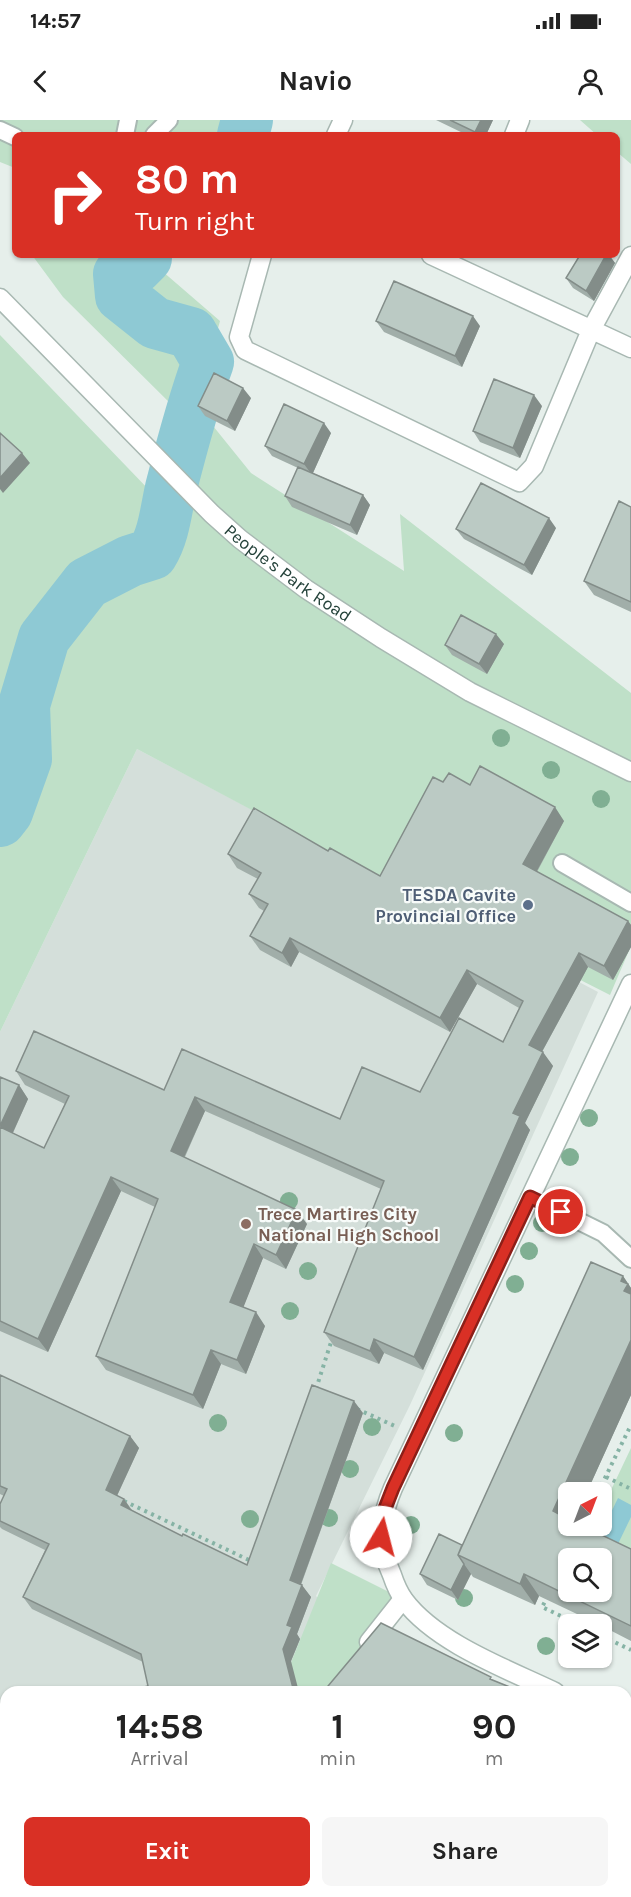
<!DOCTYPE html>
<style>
body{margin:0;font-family:Karla,sans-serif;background:#f6f6f6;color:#222;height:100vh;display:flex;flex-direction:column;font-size:22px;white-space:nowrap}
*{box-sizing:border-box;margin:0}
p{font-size:20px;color:#767676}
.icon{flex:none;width:33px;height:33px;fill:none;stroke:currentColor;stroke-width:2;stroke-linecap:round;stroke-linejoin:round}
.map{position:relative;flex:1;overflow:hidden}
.details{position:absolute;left:0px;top:1566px;width:632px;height:212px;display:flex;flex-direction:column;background:#fff;border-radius:18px 18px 0 0;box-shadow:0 2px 4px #0004}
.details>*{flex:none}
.guide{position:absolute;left:12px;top:12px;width:608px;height:126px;border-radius:9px;box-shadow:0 2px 4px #0004;background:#d93025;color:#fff;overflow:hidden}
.needle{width:39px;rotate:42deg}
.tools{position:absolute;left:558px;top:1362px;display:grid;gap:12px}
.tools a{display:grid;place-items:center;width:54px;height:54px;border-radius:9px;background:#fff;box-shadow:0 2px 4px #0004;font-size:30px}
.pin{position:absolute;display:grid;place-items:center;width:51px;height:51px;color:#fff;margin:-26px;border:3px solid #fff;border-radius:50%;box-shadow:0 2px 6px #0007}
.me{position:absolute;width:66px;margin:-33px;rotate:8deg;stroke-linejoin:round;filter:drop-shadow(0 0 4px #0008)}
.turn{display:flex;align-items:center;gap:21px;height:126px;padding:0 24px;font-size:27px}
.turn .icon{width:78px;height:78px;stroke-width:2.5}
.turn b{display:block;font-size:42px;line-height:51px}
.eta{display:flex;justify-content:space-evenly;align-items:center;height:102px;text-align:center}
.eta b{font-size:36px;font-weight:700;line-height:42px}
.action{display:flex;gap:12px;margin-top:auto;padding:12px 24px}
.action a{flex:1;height:69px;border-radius:9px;background:#d93025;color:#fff;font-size:24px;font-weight:700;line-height:69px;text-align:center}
.action a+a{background:#f6f6f6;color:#222}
.status{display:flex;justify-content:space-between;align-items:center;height:42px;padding:0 30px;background:#fff;direction:ltr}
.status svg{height:16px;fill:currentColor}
header{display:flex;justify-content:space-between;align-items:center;height:78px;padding:0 24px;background:#fff;font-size:27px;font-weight:700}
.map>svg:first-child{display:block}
.built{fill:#d4dfda}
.green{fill:#bfe0c8}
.water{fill:#8ec9d4}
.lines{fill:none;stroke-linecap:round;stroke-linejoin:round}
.river{stroke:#8ec9d4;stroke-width:52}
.service-casing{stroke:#a8b8b2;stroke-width:20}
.minor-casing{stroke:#a8b8b2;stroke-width:21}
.tertiary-casing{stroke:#a8b8b2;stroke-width:21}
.path{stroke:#86b3a5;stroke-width:4;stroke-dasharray:3 4.5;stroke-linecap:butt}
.service{stroke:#fff;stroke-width:16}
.minor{stroke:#fff;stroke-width:18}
.tertiary{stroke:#fff;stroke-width:18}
.tree{fill:#80af93}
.wall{fill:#a1aea9}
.shaded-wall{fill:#838d89}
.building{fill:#bbcac4;stroke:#838d89;stroke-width:1.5;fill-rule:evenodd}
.route-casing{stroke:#8d1f18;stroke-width:15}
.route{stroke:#d93025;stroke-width:10}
.service-dot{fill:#5c6f8a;stroke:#f7fbf9;stroke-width:2}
.education-dot{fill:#8d6e63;stroke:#f7fbf9;stroke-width:2}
.labels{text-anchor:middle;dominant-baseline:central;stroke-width:4.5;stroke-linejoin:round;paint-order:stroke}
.street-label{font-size:18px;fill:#24423a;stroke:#f7fbf9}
.service-label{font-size:18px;font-weight:bold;fill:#4e5e75;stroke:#f7fbf9;text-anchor:end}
.education-label{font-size:18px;font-weight:bold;fill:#785e54;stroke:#f7fbf9;text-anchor:start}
</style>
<div class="status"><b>14:57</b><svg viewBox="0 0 49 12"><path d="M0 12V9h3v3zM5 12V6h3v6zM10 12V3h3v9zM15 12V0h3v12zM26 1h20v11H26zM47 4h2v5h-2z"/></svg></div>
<header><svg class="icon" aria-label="back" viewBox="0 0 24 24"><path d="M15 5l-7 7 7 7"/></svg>Navio<svg class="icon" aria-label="person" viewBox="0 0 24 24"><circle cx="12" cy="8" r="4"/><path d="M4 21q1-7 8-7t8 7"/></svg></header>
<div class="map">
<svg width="631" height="1777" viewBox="0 0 631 1777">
<rect width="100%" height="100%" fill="#e6efeb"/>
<!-- built -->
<path class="built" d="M137 629 598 872 410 1285 316 1476 319 1479 286 1555 181 1572H6V1600L0 1601V912Z"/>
<!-- green -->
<path class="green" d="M0 0H247L243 15H15V48L0 42Z
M580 0H631V44L617 32 616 15H597Z
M32 135H146L147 138 220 201 210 237 205 296 251 353 404 451 400 394 631 573V826L610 875 399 768 137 629 0 912V722L17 700 38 627 37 572 51 529 80 488 137 450 172 431 178 291 63 177Z
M0 215 152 373 155 418 149 431 127 438 83 460 41 516 19 581V639L0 689Z
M631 1328V1438L588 1416 594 1406H602V1389Z
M331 1443 403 1479 331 1572H181L286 1555Z
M626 1622 631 1625V1777H601V1772H626Z"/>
<!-- water -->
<path class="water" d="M618 1378 631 1385V1397L618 1424 600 1415Z"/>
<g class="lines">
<!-- river -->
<path class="river" d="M243 15 247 0
M0 701 7 692 26 639 24 585 44 518 87 463 130 441 152 434C164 415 166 390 171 368 182 325 193 283 208 242L191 213 155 203 121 176 119 154 127 143 136 148 146 138V135"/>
<defs>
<path id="service" d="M0 10 15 17
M125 15 128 0
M154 15 169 0
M562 743 631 783
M530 1077 603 1113 631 1139"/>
<path id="minor" d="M336 15 343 0
M514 15 520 0
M262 135 239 217 245 230 519 362 534 346 591 210 631 136
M431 135 631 228
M369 1522 403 1479
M327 1772 328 1777"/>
<g id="tertiary">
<path id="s1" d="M0 178 212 394 240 419 306 469 381 518 470 572 631 652"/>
<path d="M555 1572C507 1549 436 1523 404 1480 399 1473 395 1464 392 1455 378 1425 380 1398 393 1368L631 864"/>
<path d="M626 1606 631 1609"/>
</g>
</defs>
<!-- service casing -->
<use href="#service" class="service-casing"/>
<!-- minor casing -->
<use href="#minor" class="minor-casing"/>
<!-- tertiary casing -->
<use href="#tertiary" class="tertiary-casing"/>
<!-- path -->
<path class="path" d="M316 1269 332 1219
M357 1289 397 1307
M606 1357 631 1369
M598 1372 631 1305
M124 1381 251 1441
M548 1476 542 1487 578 1504
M602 1516 631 1530
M626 1658 631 1654
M626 1727 631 1726
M612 1772V1777"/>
<!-- service -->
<use href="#service" class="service"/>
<!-- minor -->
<use href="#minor" class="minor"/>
<!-- tertiary -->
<use href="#tertiary" class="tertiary"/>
</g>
<!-- trees -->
<g class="tree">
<circle cx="501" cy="618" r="9"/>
<circle cx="551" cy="650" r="9"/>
<circle cx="601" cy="679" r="9"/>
<circle cx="589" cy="998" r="9"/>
<circle cx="570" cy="1037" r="9"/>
<circle cx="289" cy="1081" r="9"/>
<circle cx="542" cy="1103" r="9"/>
<circle cx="529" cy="1131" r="9"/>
<circle cx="308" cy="1151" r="9"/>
<circle cx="515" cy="1164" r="9"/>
<circle cx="290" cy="1191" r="9"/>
<circle cx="218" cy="1303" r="9"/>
<circle cx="372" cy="1307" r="9"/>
<circle cx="454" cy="1313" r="9"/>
<circle cx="350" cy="1349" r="9"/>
<circle cx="329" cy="1398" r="9"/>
<circle cx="250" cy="1399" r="9"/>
<circle cx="411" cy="1405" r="9"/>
<circle cx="464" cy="1478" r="9"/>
<circle cx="546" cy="1526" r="9"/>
</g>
<!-- wall -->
<path class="wall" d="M436 0H493L486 15H467Z
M580 135H609L615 143 594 181 573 168 566 158Z
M376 201 480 206 462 247 384 212Z
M251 278 235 311 205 296 198 286Z
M542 286 520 338 480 322 473 311Z
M331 313 313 353 363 375 370 385 357 415 292 387 285 376 298 348 272 336 265 326Z
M631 387V492L594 475 584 461Z
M556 408 532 455 464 419 456 409Z
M504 524 487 554 452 535 445 525Z
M443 662 470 665 564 701 537 752 628 801 631 805V827L613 860 588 847 542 932 553 946 525 1003 530 1010 423 1250 384 1233 379 1244 334 1226 324 1212 381 1069 205 991 185 1037 307 1104 286 1149 263 1138 243 1187 265 1206 246 1254 221 1244 203 1289 106 1250 96 1236 155 1087 121 1071 48 1232 0 1211V957L19 965 28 979 13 1013 44 1028 65 984 25 965 16 951 164 970 340 999 420 972 503 922 519 888 477 864 450 912 299 832 291 847 260 830 250 816 264 791 259 788 249 774 258 759 237 748 228 734 328 731 380 756Z
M623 1156 631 1168V1275L587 1372H568V1406L631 1429V1521L602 1506V1504H598L539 1476 535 1485 473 1457 471 1454 458 1480 427 1465 420 1454 462 1425Z
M0 1255 130 1316 139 1328 117 1376 124 1379 132 1390 182 1416 247 1445 363 1293 301 1465 311 1477 297 1514 300 1519 291 1541 148 1566 143 1542 32 1489 23 1477 45 1430 2 1409 0 1407V1384L4 1376 0 1374Z
M511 1772H555L556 1775 544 1777H515Z"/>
<!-- shaded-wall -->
<path class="shaded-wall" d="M481 0H493L486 15H477L475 12Z
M606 135H609L615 143 594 181 586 171Z
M473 196 480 206 462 247 455 236Z
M243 268 251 278 235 311 227 301Z
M534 275 542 286 520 338 513 328Z
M324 303 331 313 312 355 304 344Z
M22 333 30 343 3 373 0 369V358Z
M363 375 370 385 357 415 350 405Z
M549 398 556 408 532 455 524 445Z
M496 514 504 524 487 554 479 544Z
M555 687 564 701 533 758 523 744Z
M628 801 631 805V827L613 860 604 846Z
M290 818 299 832 291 847 282 833Z
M579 833 588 847 538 939 529 925Z
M467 850 477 864 450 912 440 898Z
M543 932 553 946 525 1003 530 1010 423 1250 414 1237 513 993Z
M19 965 28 979 9 1021 0 1006Z
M195 977 205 991 181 1044 171 1031Z
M111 1057 121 1071 48 1232 38 1219Z
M297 1090 307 1104 286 1149 276 1135Z
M254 1124 263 1138 240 1196 230 1182Z
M623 1156 631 1168V1181L624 1171 621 1161Z
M256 1192 265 1206 246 1254 237 1240Z
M374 1219 384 1233 379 1244 370 1231Z
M631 1220V1275L587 1372H568V1406L553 1391Z
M211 1230 221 1244 203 1289 193 1275Z
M354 1281 363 1293 298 1472 290 1460Z
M130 1316 139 1328 114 1382 106 1370Z
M124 1379 132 1391 121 1385Z
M464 1444 471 1454 458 1480 451 1470Z
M524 1454 539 1476 535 1485 520 1464Z
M302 1465 311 1477 297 1514 300 1519 291 1541 299 1572H294L283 1529 287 1505Z
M306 1772H310L313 1777H306Z
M457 1772H469L468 1777H456Z"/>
<!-- building -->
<path class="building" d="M450 0H481L475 12Z
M580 135H606L586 171 566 158Z
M394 161 473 196 455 236 376 201Z
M214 253 243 268 227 301 198 286Z
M494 259 534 275 513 328 473 311Z
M284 284 324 303 304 344 265 326Z
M0 313 22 333 0 358Z
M298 347 363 375 350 405 285 376Z
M481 363 549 398 524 445 456 409Z
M619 381 631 387V482L584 461Z
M461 495 496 514 479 544 445 525Z
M480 646 555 687 523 744 628 801 604 846 579 833 529 925 543 932 513 993 520 996 414 1237 374 1219 370 1231 324 1212 384 1061 195 977 171 1031 297 1090 276 1135 254 1124 230 1182 256 1192 237 1240 211 1230 193 1275 96 1236 158 1079 111 1057 38 1219 0 1201V1007L44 1028 69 976 16 951 34 911 164 970 182 929 340 999 362 947 420 972 459 898 503 922 523 881 467 850 440 898 290 818 282 833 250 816 268 784 249 774 261 753 228 734 254 688 328 731 330 728 380 756 433 657 443 662 449 653 470 665Z
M0 957 19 965 0 1006Z
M591 1142 623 1156 621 1161 628 1164 624 1171 631 1174V1220L553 1391 568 1399V1406H583L631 1429V1506L524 1454 520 1464 458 1435ZM568 1438H602V1472H568Z
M0 1255 130 1316 106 1370 124 1379 121 1385 182 1416 183 1414 247 1445 312 1265 354 1281 290 1460 302 1465 287 1505 292 1507 283 1529 294 1572H125L148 1566 141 1534 23 1477 49 1424 0 1401V1384L7 1369 0 1366Z
M439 1414 462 1425 458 1435 464 1444 451 1470 420 1454Z
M381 1503 491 1557 490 1559 522 1572H323Z
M6 1593V1772H306V1777H1L2 1760 0 1720V1594Z
M408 1772H457L456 1777H417L407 1776Z"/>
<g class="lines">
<defs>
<path id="route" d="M381 1417 384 1391 393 1368 530 1077 561 1092"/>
</defs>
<!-- route casing -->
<use href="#route" class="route-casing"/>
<!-- route -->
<use href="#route" class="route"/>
</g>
<!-- markers -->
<circle class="service-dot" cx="528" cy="785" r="6"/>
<circle class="education-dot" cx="246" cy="1104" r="6"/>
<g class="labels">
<!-- street labels -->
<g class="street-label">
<text stroke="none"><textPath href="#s1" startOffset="399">People's Park Road</textPath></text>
</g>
<!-- service labels -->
<g class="service-label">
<text x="516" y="775">TESDA Cavite<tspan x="516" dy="21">Provincial Office</tspan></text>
</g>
<!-- education labels -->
<g class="education-label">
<text x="258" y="1094">Trece Martires City<tspan x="258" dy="21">National High School</tspan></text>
</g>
</g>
</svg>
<div class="tools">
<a><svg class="needle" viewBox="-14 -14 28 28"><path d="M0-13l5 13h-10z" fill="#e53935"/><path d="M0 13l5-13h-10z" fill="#767676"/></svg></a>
<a><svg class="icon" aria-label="search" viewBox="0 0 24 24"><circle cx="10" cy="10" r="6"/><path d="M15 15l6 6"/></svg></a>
<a><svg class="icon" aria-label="layers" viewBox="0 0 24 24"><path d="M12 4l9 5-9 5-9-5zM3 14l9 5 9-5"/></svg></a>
</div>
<div class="pin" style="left:561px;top:1092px;background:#d93025"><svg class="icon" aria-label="arrive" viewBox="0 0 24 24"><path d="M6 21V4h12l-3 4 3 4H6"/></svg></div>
<svg class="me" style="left:381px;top:1417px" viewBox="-20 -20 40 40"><circle r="19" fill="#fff"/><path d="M0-13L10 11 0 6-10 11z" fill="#d93025"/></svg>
<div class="guide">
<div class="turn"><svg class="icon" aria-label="right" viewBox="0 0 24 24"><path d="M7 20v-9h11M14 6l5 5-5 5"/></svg><div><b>80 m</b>Turn right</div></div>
</div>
<section class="details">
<div class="eta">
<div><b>14:58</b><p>Arrival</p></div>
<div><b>1</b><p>min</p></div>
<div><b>90</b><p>m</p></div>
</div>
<div class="action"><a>Exit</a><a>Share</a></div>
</section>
</div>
